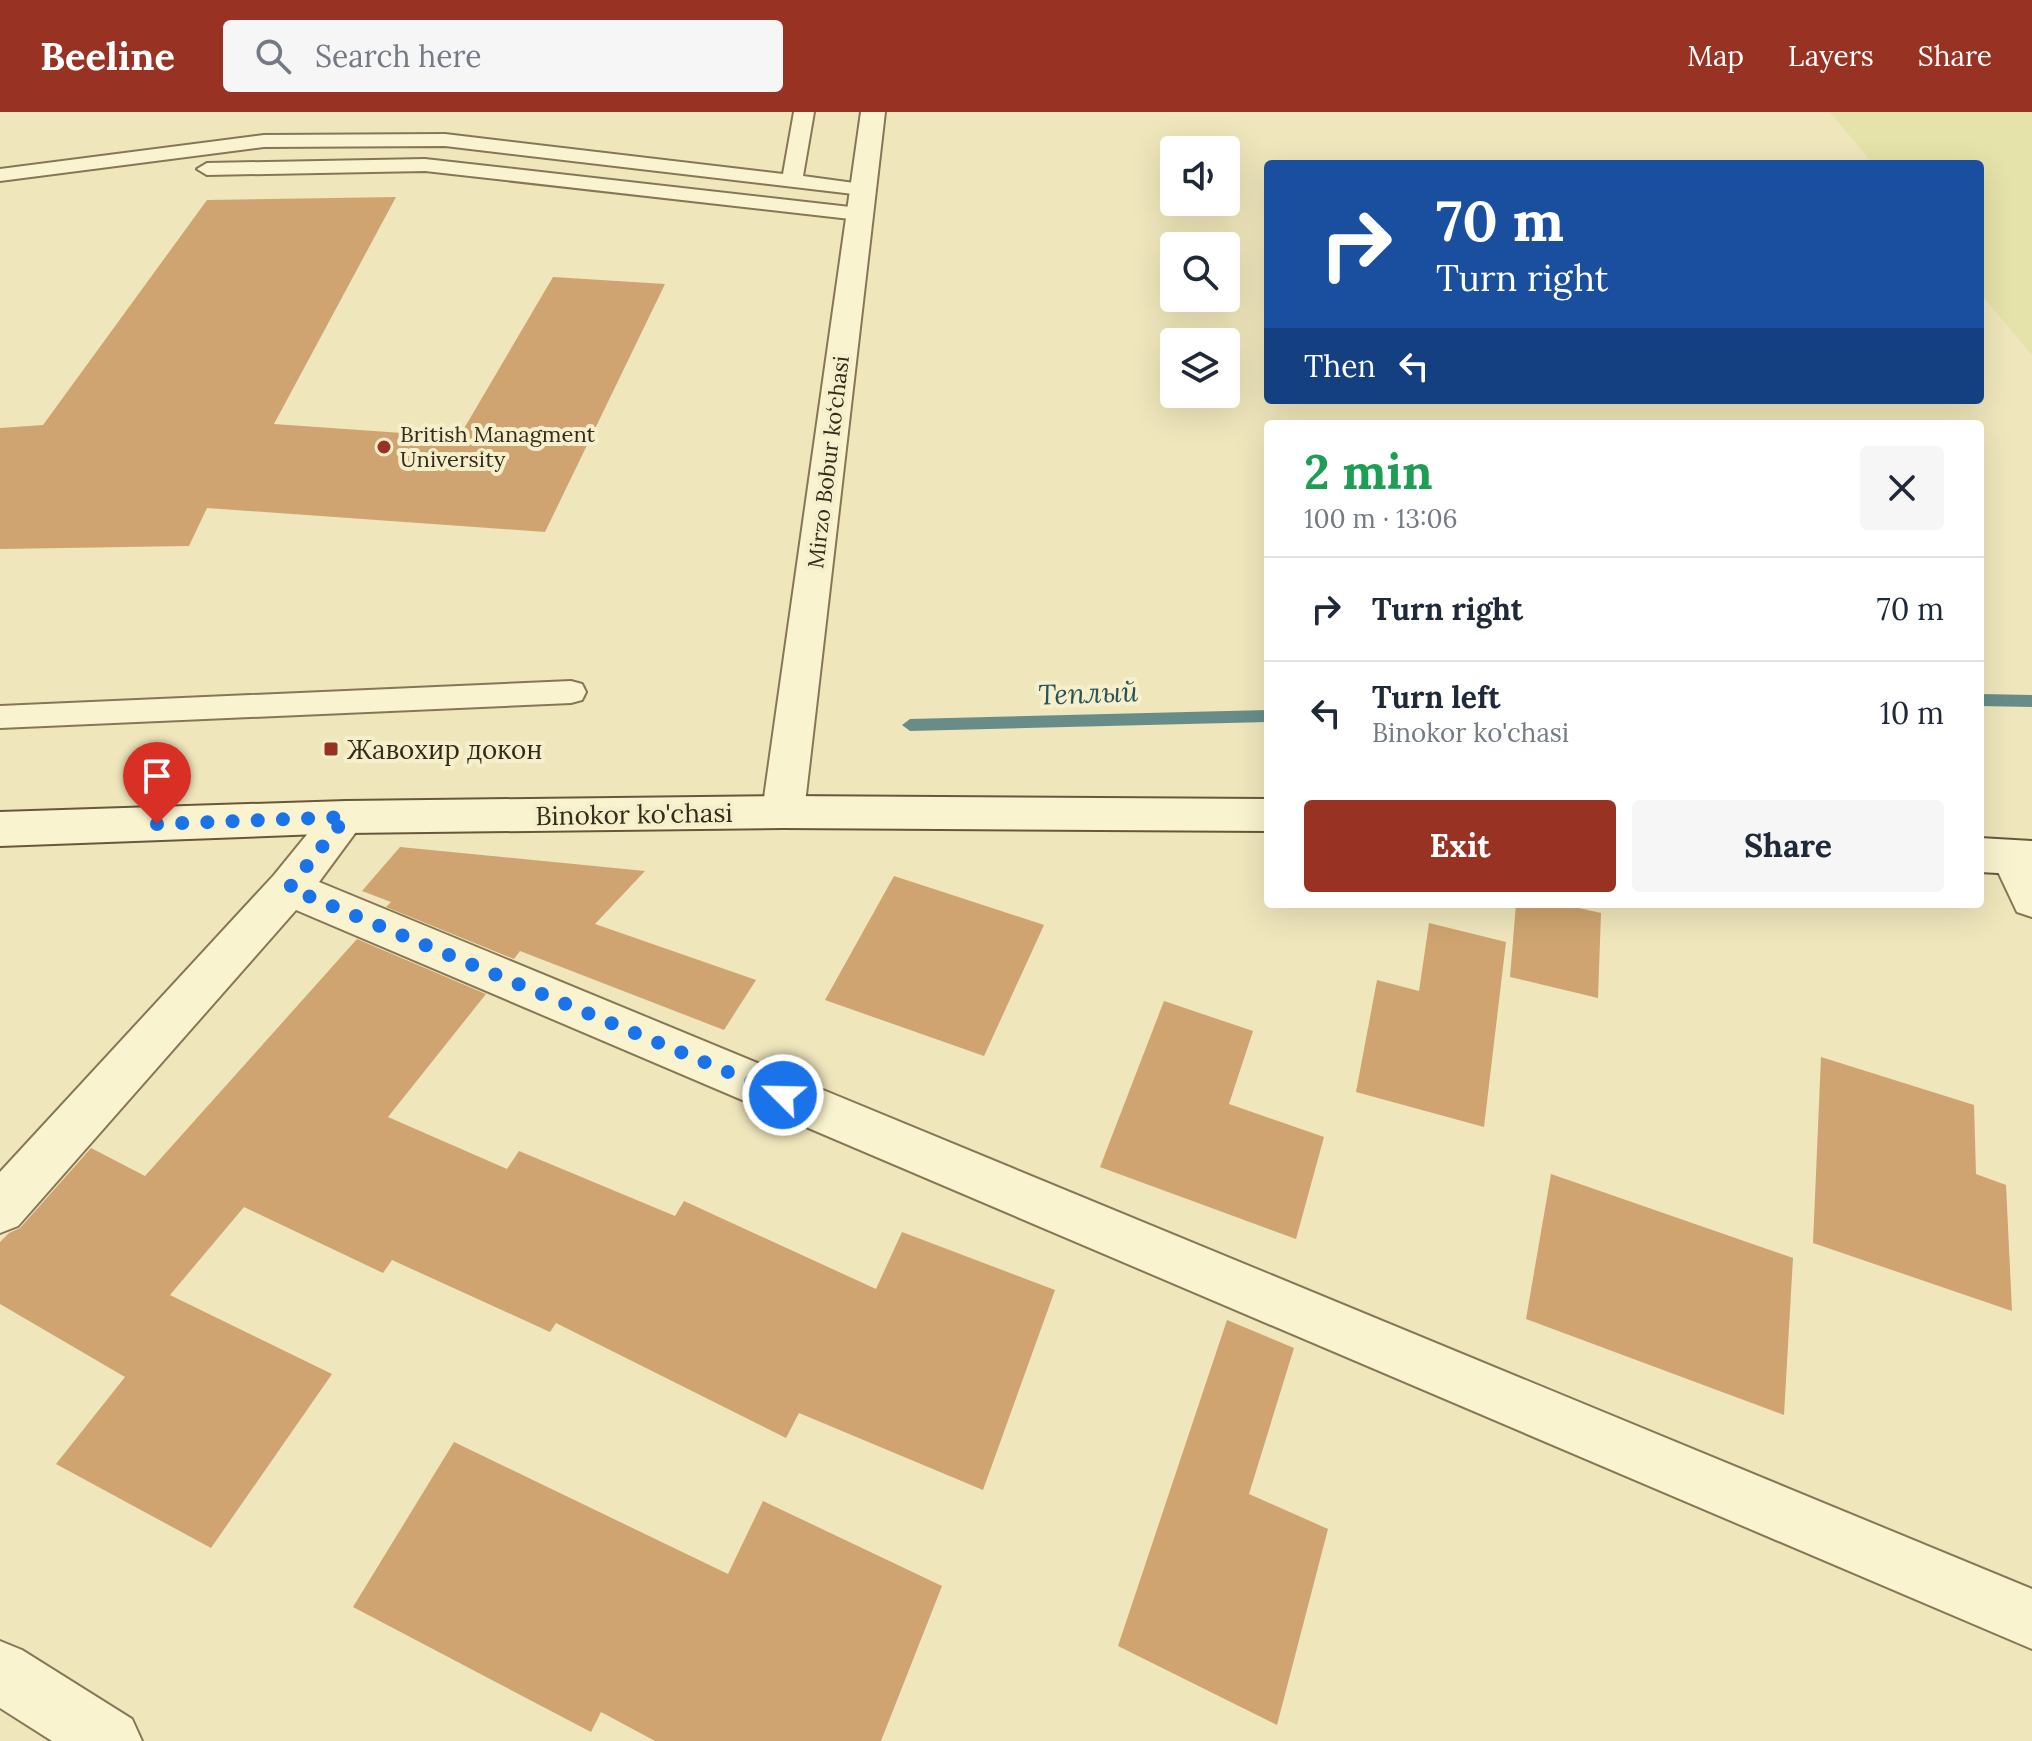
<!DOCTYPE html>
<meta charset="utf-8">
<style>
body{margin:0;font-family:Lora,serif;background:#f6f6f7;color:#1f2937;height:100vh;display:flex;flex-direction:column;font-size:30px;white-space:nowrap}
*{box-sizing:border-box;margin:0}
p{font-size:26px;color:#747a83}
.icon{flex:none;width:44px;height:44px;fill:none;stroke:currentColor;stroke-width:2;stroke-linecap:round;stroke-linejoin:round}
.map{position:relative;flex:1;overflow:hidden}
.panel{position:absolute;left:1264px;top:308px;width:720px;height:488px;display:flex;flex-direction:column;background:#fff;border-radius:8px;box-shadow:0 8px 32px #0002}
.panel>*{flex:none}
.guide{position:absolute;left:1264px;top:48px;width:720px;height:244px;border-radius:8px;box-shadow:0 8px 32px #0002;background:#1a4fa0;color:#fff;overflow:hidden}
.tools{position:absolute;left:1160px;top:24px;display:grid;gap:16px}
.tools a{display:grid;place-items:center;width:80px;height:80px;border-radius:8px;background:#fff;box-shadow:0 8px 32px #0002;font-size:40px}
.pin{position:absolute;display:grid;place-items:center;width:68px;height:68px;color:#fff;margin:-82px -34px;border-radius:50% 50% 50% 0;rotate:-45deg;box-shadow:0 0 8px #0007}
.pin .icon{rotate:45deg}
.me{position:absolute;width:88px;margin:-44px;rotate:293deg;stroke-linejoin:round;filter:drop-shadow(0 0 6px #0008)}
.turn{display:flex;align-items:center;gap:28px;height:168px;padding:0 40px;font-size:36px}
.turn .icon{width:104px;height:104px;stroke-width:2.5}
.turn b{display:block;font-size:56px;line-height:68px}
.then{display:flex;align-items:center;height:76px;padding:0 40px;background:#0003;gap:16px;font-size:30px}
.round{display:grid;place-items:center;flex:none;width:84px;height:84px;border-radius:8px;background:#f6f6f7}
.summary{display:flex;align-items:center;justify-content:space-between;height:136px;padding:0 40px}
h1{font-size:48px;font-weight:700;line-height:60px;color:#1e9e55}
.button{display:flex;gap:16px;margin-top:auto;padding:16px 40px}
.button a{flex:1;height:92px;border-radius:8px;background:#983223;color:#fff;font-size:32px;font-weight:700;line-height:92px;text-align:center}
.button a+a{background:#f6f6f7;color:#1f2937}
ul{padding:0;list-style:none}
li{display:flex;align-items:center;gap:24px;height:104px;padding:0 40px;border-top:2px solid #e0e1e3}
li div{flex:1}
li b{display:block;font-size:30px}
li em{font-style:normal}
header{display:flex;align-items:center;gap:48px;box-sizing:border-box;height:112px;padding:0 40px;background:#983223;color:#fff}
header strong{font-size:38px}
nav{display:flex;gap:44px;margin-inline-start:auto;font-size:28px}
.search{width:560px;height:72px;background:#f6f6f7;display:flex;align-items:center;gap:20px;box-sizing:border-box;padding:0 28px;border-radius:8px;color:#747a83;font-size:30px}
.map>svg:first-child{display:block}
.farmland{fill:#e5e3a9}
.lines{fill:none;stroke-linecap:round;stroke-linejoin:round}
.stream{fill:#688d89;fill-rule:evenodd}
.building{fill:#cfa470}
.service-casing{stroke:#877655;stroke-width:4}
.minor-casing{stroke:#877655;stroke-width:4}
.secondary-casing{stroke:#685739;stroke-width:4}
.service{fill:#faf3cf;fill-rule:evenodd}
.minor{fill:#faf3cf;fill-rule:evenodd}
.secondary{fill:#faf3cf;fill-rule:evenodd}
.route{stroke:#1a73e8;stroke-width:14;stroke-dasharray:0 25.2}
.poi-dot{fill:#983223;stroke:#f6efcc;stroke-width:3}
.labels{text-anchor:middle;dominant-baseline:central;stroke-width:8;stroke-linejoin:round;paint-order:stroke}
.far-poi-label{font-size:22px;fill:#352b1b;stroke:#f6efcc;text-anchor:start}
.far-street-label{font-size:22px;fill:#352b1b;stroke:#f6efcc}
.poi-label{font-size:26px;fill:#352b1b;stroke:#f6efcc;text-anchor:start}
.street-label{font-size:26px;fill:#352b1b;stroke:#f6efcc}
.water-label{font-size:28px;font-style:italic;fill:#295356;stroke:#f6efcc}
</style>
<header>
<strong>Beeline</strong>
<div class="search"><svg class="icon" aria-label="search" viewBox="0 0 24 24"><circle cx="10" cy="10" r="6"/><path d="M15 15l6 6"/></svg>Search here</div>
<nav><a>Map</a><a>Layers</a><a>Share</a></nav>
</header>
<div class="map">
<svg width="2032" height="1629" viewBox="0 0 2032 1629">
<rect width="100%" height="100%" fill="#efe6bc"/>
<!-- farmland -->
<path class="farmland" d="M1830 0H2032V243L1980 181V52H1873Z"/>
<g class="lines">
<!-- stream -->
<path class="stream" d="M1980 582 2032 583V595L1980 594Z
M1268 598V610L910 619 902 613 910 607Z"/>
</g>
<!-- building -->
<path class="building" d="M396 85 274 312 459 325 553 165 665 172 545 420 207 396 189 434 0 437V316L43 313 207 88Z
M400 735 645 759 595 812 756 868 724 918 520 839 514 847 386 795 391 790 362 779Z
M894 764 1044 813 984 944 825 888Z
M1516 792H1561L1601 801 1598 886 1510 865Z
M1429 811 1506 830 1484 1015 1356 980 1377 868 1419 879Z
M357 827 486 882 388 1005 507 1057 519 1039 675 1104 684 1089 876 1177 902 1120 1055 1178 983 1378 799 1301 786 1326 556 1211 550 1220 392 1148 383 1161 244 1095 170 1183 332 1262 211 1436 56 1352 125 1265 0 1192V1130L9 1121 20 1116 91 1036 145 1064Z
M1164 889 1253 919 1229 992 1324 1025 1296 1127 1100 1055Z
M1821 945 1974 993 1976 1062 2006 1073 2012 1199 1813 1131Z
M1551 1062 1793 1146 1784 1303 1526 1207Z
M1227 1208 1294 1236 1249 1382 1328 1417 1277 1613 1118 1534Z
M454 1330 728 1462 763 1389 942 1474 881 1629H655L601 1600 591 1620 353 1495Z"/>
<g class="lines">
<defs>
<path id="service" d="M794 0H814L803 64 869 73 872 77 869 81 862 83 445 34 264 35 0 69V57L264 23 445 22 783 62Z
M425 47 859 96 869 102 859 108 425 59 207 63 197 57 207 51Z
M571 569 582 572 586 580 582 588 571 591 0 616V594Z"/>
<path id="minor" d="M861 0H885L804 700 798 711 783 716 768 711 762 700Z
M346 689 361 693 367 705 319 770 2032 1477V1537L296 798 18 1114 0 1121V1060L274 763 331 693Z
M2012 728 2027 733 2032 743V805L2017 800 1991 745 1997 733Z
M0 1529 22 1538 132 1607 142 1629H52L0 1596Z"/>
<path id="secondary" d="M783 684 1268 687V719L783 716 346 721 0 734V700L346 689Z
M1980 726 2032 729V763L1980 760Z"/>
</defs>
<!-- service casing -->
<use href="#service" class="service-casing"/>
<!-- minor casing -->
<use href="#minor" class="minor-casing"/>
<!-- secondary casing -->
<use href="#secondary" class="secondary-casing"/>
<!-- service -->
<use href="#service" class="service"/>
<!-- minor -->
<use href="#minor" class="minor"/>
<!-- secondary -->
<use href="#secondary" class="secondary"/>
</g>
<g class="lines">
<!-- route -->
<path class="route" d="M157 712 346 705 289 776 783 983"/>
</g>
<!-- markers -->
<g class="poi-dot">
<circle cx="384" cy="335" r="8"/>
<rect x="323" y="629" width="16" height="16" rx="4"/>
</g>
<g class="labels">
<!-- far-poi labels -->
<g class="far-poi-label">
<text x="400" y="322">British Managment<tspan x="400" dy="25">University</tspan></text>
</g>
<!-- far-street labels -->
<g class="far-street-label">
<text transform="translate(828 350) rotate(-83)">Mirzo Bobur ko‘chasi</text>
</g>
<!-- poi labels -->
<g class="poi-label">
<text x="347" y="637">Жавохир докон</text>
</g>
<!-- street labels -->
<g class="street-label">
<text transform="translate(634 702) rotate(-1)">Binokor ko'chasi</text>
</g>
<!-- water labels -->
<g class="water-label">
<text transform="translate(1088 581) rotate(-2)">Теплый</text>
</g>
</g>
</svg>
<div class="tools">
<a><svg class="icon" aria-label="sound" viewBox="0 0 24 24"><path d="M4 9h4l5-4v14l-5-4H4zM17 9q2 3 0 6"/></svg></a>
<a><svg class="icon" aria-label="search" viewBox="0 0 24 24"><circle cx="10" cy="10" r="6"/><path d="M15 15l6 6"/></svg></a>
<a><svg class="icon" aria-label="layers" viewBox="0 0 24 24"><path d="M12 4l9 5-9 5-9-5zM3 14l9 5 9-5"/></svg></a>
</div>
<div class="pin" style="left:157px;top:712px;background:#d93025"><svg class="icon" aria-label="arrive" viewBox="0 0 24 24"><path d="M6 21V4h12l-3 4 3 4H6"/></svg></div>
<svg class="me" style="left:783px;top:983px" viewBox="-20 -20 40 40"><circle r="17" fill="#1a73e8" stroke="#fff" stroke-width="3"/><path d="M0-11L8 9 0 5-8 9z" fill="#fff"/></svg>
<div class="guide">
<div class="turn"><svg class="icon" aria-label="right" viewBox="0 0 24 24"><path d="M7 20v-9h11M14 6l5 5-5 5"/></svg><div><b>70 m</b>Turn right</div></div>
<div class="then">Then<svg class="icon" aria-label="left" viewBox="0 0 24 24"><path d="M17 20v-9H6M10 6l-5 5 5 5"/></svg></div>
</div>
<section class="panel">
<div class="summary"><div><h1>2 min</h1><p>100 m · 13:06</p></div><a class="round"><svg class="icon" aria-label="close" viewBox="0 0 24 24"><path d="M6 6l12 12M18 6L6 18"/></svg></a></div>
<ul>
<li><svg class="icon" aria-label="right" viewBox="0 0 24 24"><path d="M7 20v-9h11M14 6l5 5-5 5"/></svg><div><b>Turn right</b></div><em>70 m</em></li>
<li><svg class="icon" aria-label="left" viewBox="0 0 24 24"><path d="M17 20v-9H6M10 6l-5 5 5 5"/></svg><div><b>Turn left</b><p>Binokor ko'chasi</p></div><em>10 m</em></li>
</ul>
<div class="button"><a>Exit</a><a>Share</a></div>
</section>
</div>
